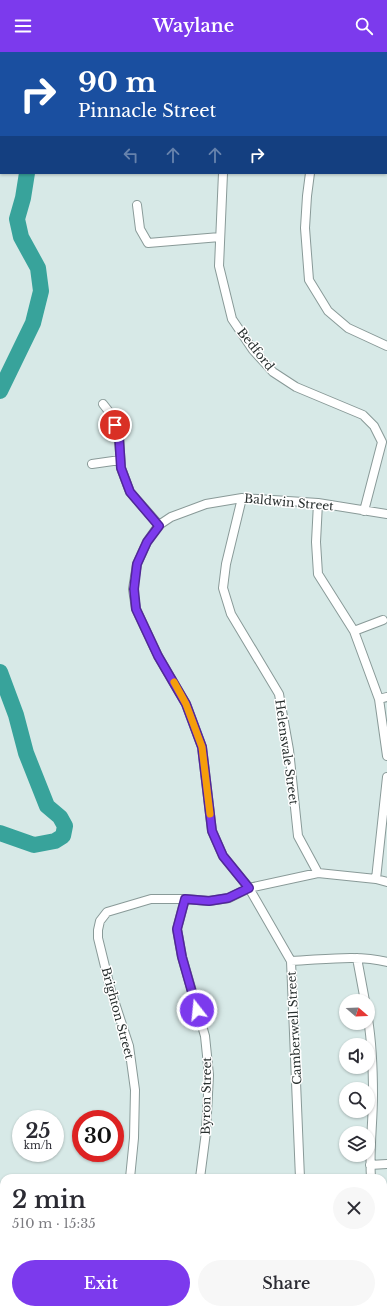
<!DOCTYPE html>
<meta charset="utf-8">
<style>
body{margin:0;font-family:"Libre Baskerville",serif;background:#f7f7f7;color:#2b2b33;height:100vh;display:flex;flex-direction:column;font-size:15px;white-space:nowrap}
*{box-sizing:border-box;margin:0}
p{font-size:13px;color:#7c7c81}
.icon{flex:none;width:22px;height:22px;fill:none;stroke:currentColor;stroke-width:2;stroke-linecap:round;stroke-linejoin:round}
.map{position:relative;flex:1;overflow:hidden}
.drawer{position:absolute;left:0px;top:1122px;width:387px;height:140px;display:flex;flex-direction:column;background:#fff;border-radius:12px 12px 0 0;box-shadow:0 1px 3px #0004}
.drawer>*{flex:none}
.hud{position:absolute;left:0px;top:0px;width:387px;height:122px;box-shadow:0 1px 3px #0004;background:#1a4fa0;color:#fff;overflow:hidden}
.needle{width:26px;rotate:109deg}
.tools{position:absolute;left:339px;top:942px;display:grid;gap:8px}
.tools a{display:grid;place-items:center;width:36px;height:36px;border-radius:50%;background:#fff;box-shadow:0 1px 3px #0004;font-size:20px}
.speed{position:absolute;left:12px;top:1058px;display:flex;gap:8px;font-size:20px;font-weight:700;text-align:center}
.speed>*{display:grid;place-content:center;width:52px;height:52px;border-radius:50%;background:#fff;box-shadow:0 1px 3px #0004;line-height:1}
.speed small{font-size:10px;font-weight:400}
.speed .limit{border:6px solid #d22;background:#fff;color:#111}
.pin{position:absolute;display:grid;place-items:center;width:34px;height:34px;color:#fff;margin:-17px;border:2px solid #fff;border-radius:50%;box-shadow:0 1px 4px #0007}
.me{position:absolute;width:44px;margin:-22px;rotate:344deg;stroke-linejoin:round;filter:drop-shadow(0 0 3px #0008)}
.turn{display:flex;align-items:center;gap:14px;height:84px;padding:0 12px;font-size:18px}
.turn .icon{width:52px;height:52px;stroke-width:2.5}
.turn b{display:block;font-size:28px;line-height:34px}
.lanes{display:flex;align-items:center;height:38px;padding:0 12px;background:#0003;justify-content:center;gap:20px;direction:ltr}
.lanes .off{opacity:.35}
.round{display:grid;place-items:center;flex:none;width:42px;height:42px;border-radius:21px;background:#f7f7f7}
.headline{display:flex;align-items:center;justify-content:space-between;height:68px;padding:0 12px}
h1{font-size:24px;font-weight:600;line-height:30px}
.action{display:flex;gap:8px;margin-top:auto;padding:8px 12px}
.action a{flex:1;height:46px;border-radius:24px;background:#7c3aed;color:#fff;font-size:16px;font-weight:600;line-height:46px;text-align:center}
.action a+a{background:#f7f7f7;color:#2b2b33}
header{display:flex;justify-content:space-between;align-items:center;height:52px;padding:0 12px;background:#7c3aed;color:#fff;font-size:18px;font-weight:600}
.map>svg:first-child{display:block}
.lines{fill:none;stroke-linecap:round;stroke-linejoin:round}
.river{stroke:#38a39b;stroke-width:16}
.minor-casing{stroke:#899a98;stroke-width:10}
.minor{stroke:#fff;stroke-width:8}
.route-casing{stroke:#51269a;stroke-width:10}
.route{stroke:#7c3aed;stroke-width:7}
.slow{stroke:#f59e0b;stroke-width:7}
.labels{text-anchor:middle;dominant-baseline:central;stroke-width:3;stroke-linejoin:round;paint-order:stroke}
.street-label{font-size:12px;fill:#29302f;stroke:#fff}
</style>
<header><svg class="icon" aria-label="menu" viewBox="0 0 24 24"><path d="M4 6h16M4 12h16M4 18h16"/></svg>Waylane<svg class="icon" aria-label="search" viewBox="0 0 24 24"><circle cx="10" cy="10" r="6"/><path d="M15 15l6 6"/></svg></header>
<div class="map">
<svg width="387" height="1262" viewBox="0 0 387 1262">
<rect width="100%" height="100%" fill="#d7e9e7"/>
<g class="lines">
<!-- river -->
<path class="river" d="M47 1V0
M0 339 33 271 41 239 38 216 21 185 17 167 23 146 27 121
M0 620 16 663 26 701 47 754 60 765 65 774 63 784 55 789 34 793 0 781"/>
<defs>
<path id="minor" d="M224 0 225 1
M343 0 344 1
M141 1V0
M272 1 273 0
M386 21H387
M223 121 219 214 232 267 253 298 273 320 296 335 363 363 374 374 382 390 364 459
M310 121 307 144 305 176 309 228 328 259 348 276 387 294
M137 153 140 177 148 191 220 185
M103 352 110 361 119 385 121 416 130 440 159 473
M92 412 120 408
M242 446 226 512 223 536 231 562 279 642 289 698 298 784 318 821
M318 451 316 490 318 522 354 579 379 647 387 704
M354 579 383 568
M379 647 387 645
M376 827 387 725
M185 847 177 877 182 905 205 984 209 1023 206 1080 200 1126
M357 906 365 949
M291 909C321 908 357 902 387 910
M368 967C372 992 373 1017 373 1043 373 1071 369 1098 371 1126
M370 1113 387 1112
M130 1126 134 1086 135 1038 129 994 111 939 98 886V878L100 869 107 860 151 847H185L209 849 229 846 249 836 318 821 376 827 387 830
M300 1126 291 909 249 836 223 804 212 779 202 695 186 652 158 604 136 557 133 537 137 512 147 490 159 473 171 465 206 452 242 446 318 451 387 462"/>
</defs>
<!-- minor casing -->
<use href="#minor" class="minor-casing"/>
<!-- minor -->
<use href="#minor" class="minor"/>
</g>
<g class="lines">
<defs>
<path id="route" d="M115 373 119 385 121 416 130 440 159 474 147 490 137 512 134 537 136 557 158 604 186 652 202 695 212 779 223 804 249 836 228 846 209 849 185 847 177 877 182 905 197 958"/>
</defs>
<!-- route casing -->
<use href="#route" class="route-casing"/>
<!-- route -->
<use href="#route" class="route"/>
<!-- slow -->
<path class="slow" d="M174 630 186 652 202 695 210 762"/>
</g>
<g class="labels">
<!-- street labels -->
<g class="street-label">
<text transform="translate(256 297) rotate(51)">Bedford</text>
<text transform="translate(289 450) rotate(5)">Baldwin Street</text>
<text transform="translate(287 700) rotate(82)">Helensvale Street</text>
<text transform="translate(118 961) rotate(75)">Brighton Street</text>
<text transform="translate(294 976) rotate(-93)">Camberwell Street</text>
<text transform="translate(206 1044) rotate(-89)">Byron Street</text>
</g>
</g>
</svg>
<div class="tools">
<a><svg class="needle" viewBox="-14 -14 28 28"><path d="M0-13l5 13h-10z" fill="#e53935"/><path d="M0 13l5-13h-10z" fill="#7c7c81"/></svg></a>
<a><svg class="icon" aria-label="sound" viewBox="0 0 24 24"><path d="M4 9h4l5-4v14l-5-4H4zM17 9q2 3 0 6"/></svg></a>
<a><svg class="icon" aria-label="search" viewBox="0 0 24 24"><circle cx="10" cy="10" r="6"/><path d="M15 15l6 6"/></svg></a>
<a><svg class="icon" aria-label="layers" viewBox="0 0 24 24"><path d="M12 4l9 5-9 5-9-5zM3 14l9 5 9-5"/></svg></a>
</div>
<div class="speed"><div>25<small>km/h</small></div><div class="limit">30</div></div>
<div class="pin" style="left:115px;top:373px;background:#d93025"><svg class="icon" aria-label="arrive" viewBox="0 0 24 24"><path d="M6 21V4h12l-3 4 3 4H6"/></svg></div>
<svg class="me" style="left:197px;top:958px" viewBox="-20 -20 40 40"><circle r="17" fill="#7c3aed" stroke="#fff" stroke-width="3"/><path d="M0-11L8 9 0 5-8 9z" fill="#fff"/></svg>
<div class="hud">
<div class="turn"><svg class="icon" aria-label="right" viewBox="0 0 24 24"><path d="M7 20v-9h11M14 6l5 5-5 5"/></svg><div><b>90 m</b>Pinnacle Street</div></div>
<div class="lanes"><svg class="icon off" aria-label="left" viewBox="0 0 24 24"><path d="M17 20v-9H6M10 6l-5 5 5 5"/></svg><svg class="icon off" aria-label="ahead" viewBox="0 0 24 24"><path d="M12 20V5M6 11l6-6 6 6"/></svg><svg class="icon off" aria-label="ahead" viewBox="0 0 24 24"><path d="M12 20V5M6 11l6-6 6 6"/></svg><svg class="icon" aria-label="right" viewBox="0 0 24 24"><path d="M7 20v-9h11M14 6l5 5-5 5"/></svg></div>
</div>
<section class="drawer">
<div class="headline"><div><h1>2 min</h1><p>510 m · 15:35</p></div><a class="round"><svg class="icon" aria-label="close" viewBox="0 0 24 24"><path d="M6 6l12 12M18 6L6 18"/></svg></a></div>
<div class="action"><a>Exit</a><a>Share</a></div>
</section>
</div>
